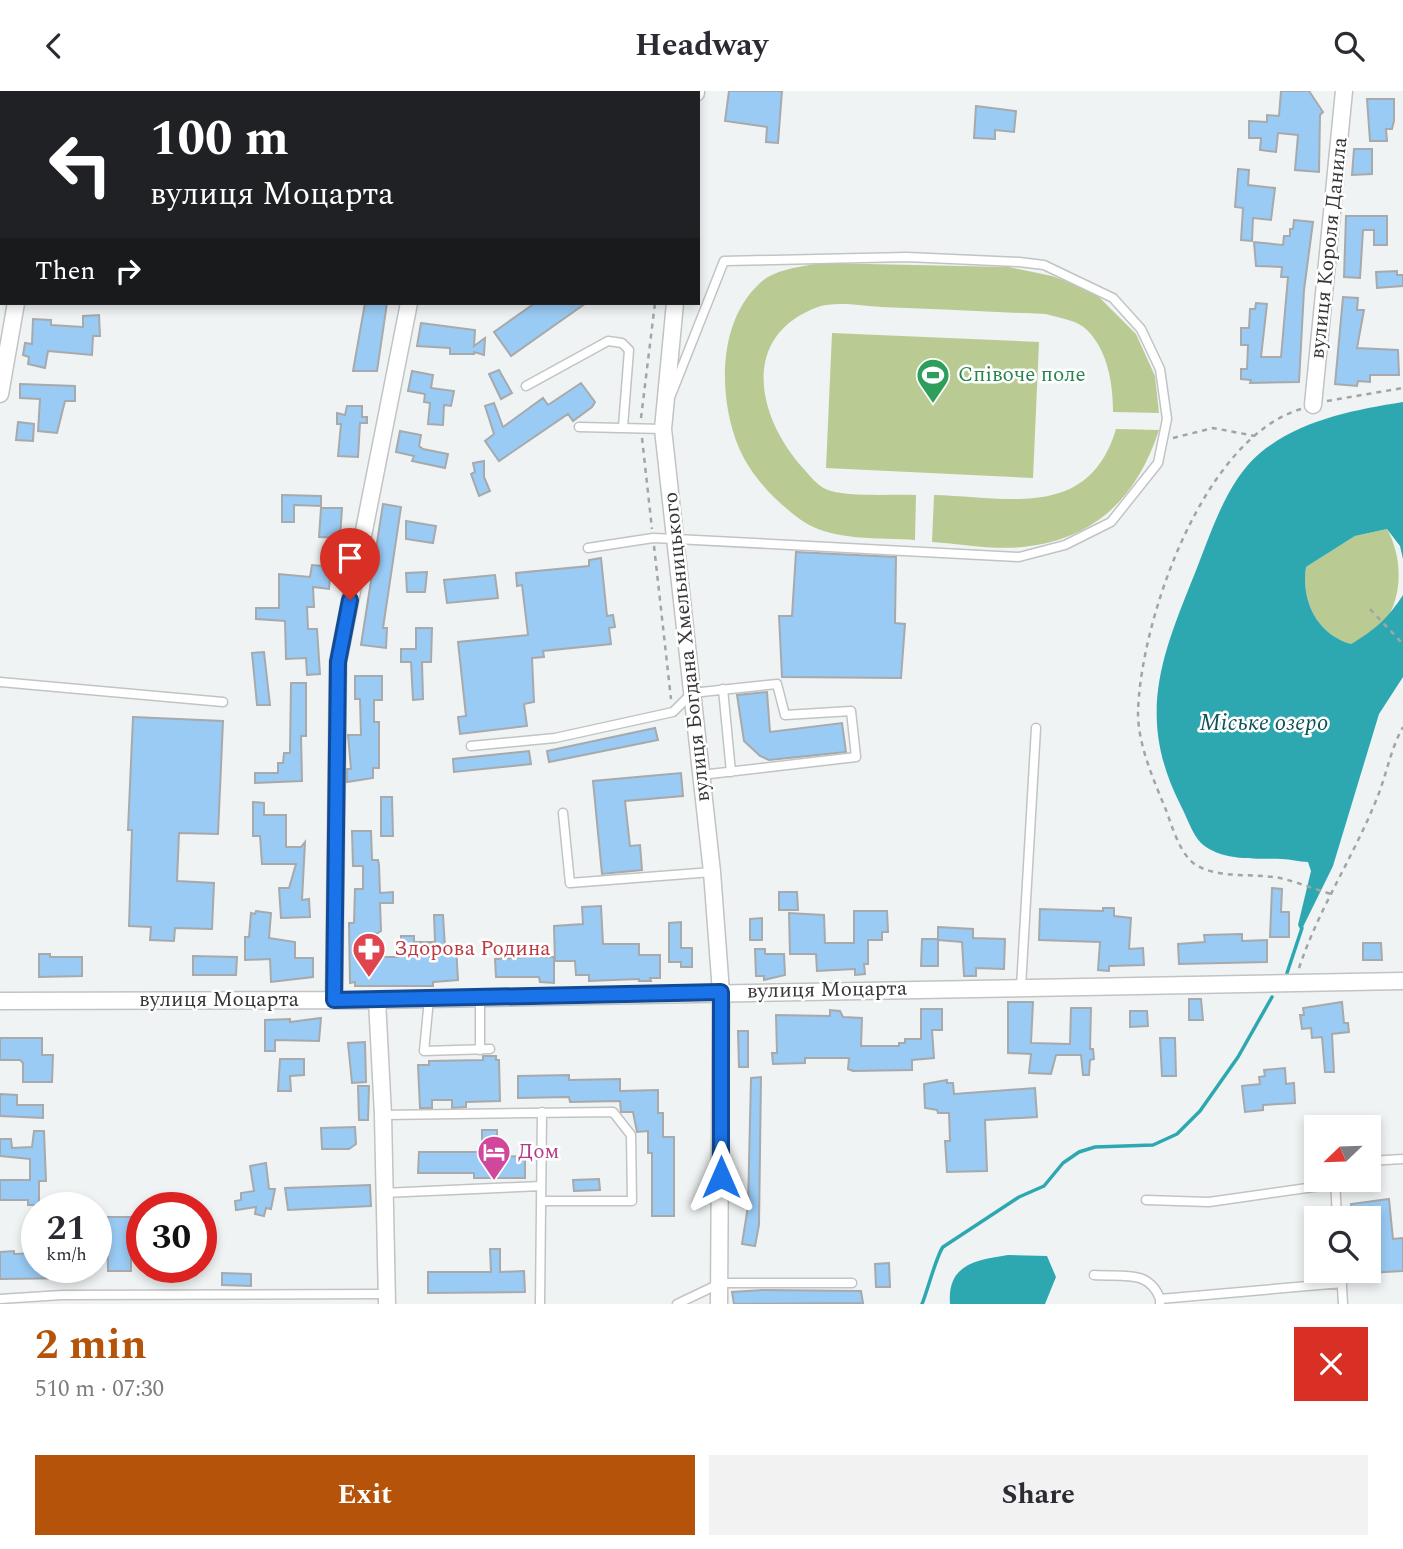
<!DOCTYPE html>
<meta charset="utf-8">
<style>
body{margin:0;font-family:Spectral,serif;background:#f2f2f3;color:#2b2b33;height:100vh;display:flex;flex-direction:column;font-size:26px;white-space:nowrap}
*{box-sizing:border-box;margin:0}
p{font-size:23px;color:#7c7c81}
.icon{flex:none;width:38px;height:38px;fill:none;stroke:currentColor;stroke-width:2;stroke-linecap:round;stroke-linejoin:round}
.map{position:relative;height:1213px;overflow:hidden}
.panel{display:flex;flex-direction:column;background:#fff;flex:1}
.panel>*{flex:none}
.banner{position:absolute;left:0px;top:0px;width:700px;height:214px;box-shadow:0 4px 10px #0003;background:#202124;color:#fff;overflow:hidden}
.needle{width:46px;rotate:247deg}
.fabs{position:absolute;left:1304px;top:1024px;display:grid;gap:14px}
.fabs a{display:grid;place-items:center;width:77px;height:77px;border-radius:0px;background:#fff;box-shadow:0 4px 10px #0003;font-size:35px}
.speed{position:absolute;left:21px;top:1101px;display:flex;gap:14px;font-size:35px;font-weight:700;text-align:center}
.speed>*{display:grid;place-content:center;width:91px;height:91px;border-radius:50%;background:#fff;box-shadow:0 4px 10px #0003;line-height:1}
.speed small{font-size:18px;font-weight:400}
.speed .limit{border:10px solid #d22;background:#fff;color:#111}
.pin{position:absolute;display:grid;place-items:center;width:60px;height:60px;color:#fff;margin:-72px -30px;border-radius:50% 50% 50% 0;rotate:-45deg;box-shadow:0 0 7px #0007}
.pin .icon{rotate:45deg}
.me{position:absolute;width:77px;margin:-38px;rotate:0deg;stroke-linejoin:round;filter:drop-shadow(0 0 5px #0008)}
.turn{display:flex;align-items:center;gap:24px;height:147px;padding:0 35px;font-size:32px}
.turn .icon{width:91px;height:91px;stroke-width:2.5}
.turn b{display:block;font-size:49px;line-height:60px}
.then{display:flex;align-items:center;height:66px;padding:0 35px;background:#0003;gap:14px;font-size:26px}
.round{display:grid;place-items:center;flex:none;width:74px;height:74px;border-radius:0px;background:#f2f2f3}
.overview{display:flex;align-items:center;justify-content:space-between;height:119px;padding:0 35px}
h1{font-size:42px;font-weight:700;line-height:52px;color:#b45309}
.action{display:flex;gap:14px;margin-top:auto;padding:14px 35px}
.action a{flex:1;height:80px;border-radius:0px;background:#b45309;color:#fff;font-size:28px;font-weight:700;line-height:80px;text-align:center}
.action a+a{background:#f2f2f3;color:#2b2b33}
header{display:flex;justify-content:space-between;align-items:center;height:91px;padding:0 35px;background:#fff;font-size:32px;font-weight:700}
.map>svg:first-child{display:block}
.green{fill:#b9cb92}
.water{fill:#2ea8b0}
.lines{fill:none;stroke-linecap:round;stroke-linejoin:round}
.stream{stroke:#2ea8b0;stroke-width:3.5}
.building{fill:#99cbf4;stroke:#a7a9aa;stroke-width:2}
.lane-casing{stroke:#c1c3c5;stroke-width:11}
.street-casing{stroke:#c1c3c5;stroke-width:19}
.path{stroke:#a2a4a5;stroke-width:2.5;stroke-dasharray:5 5;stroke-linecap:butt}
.lane{stroke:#fff;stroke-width:8}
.street{stroke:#fff;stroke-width:16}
.route-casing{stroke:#114b97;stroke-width:18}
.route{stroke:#1a73e8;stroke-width:12}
.labels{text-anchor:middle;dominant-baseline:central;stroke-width:5;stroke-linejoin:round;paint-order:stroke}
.street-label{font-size:21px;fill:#363637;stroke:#fff}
.leisure-label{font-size:21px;fill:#27864d;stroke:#fff;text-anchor:start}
.health-label{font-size:21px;fill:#be3a42;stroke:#fff;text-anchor:start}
.hotel-label{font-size:21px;fill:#b23c85;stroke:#fff;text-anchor:start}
.water-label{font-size:23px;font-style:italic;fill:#0e5357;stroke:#fff}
</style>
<header><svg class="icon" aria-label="back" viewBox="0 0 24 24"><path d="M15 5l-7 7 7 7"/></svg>Headway<svg class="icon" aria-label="search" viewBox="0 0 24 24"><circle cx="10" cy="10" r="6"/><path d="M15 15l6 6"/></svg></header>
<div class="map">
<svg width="1403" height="1213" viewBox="0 0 1403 1213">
<rect width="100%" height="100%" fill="#f0f3f4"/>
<!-- green -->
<path class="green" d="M820 172 1009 176 1052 185 1079 195 1099 206 1136 243 1155 285 1159 322 1113 321C1113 293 1108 260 1087 239 1077 229 1059 227 1046 223 991 221 936 218 881 216 862 215 836 210 818 216 739 245 757 326 803 377 811 386 819 397 831 400 854 406 891 403 916 404L915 449C880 446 832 451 801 429 776 411 751 385 739 357 718 307 717 231 760 192 775 178 800 176 820 172Z
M832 242 1039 251 1033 387 826 377Z
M1116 338 1159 339C1137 406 1096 448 1023 456 993 459 961 453 932 451L934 404C1009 406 1089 429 1116 338Z
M1387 438C1403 467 1403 506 1384 532 1375 541 1362 547 1351 553 1317 543 1301 510 1306 476L1355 445Z"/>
<!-- water -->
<path class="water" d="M1403 311V468L1400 455 1387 438 1355 445 1306 476C1301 510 1317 543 1351 553 1375 539 1388 527 1403 504V586L1379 623 1333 775 1301 840 1298 834 1311 780 1308 771C1299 771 1290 768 1282 768 1256 767 1222 771 1201 752 1192 743 1187 726 1181 715 1136 627 1161 566 1195 482 1211 442 1226 391 1260 362 1300 329 1353 319 1403 311Z
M1008 1164 1047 1165 1056 1186 1045 1213H950C947 1173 976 1169 1008 1164Z"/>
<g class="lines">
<!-- stream -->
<path class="stream" d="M1287 882 1302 837
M922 1213C927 1201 937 1163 943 1156L1019 1106 1044 1095 1063 1072 1079 1061 1095 1056 1153 1054 1177 1043 1200 1020 1238 966 1272 906"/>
</g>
<!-- building -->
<path class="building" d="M729 0H782L778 52 766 51 767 36 725 30Z
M1281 0H1309L1323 21 1320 24 1319 81 1295 79 1298 44 1278 42 1276 61 1260 59 1261 47H1249V30L1267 31V24L1279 25Z
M1367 8H1394V30L1392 38H1386L1387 50H1370Z
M976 15 1016 20 1014 41 995 39V48L974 47Z
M1354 58H1372V83L1352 84Z
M1238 78 1249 79 1248 94 1275 97 1271 129 1253 127 1252 150 1241 149 1243 117 1235 116Z
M1346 125H1387V154H1374V139H1363L1360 187 1344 186Z
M1294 129 1313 131 1304 199 1299 291 1250 292 1251 289 1241 288V278H1247L1248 254H1241V237H1249L1250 218H1255L1256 212 1267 213 1261 266H1281L1288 186H1281L1282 176 1256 175 1254 151 1283 154 1284 145H1290V138H1293Z
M1397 180V184H1403V195L1377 197 1376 181Z
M1343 206 1358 207 1357 219H1364L1357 257 1398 259 1399 284H1370V291L1358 290 1357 295 1335 293Z
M365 212H387L377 280H353Z
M535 212H586L511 265 494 241Z
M99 224 100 245H93L92 264 48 260 45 277 28 273 29 266 23 264 25 252 32 253 33 228 51 229V234L83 236V225Z
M421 232 475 239 474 255 485 247 484 264 474 261V263H450V257L417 255Z
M499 279 512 302 501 308 489 283Z
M412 280 433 284 431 297 454 300 451 315 444 314 443 334 428 333 430 312 424 311 425 303 408 300Z
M581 292 595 311 592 316 573 330 568 323 499 370 485 350 494 343 485 315 494 312 503 336 543 307 548 314Z
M20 293 75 295V310H65L57 342 38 340 40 308 20 307Z
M347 315H362V326H367V332H360L358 366 338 365 341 333H337V322L345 324Z
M18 331 34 333 33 350 16 349Z
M400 340 421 344 419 355 423 358 448 363 445 377 412 370 414 365 396 361Z
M484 370V386L490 400 479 405 471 383 475 381 473 372Z
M282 404 321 405V415L294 414V431H282Z
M383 413 401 416 383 537H387L386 557 361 554Z
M321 417H342L340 447 319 446Z
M406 430 436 435 433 452 406 448Z
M796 461 896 466 895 532 905 533 901 587 782 586 779 525H792Z
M601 467 607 525 613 524 615 536 609 537 611 553 543 560 544 566 532 567 534 611 524 613 527 635 460 643 458 626 466 625 458 551 528 544 522 494 517 495 516 482 589 475V469Z
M312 474 331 476 329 498 313 496 314 516H307L308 538H317L320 583 307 584 306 567 286 568 285 530 256 528V517H279V483L310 486Z
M427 481 425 501H407L406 482Z
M495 484 498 507 447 512 444 489Z
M416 537H432L431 571H422L423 608 413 609 411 571H401V558H416Z
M264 561 270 614H257L252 562Z
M355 585H382V609H374V631H379V677H373V687L347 691V678H351L348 644H361L360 608H355Z
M291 592H306V645H301L302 690 255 692V682H278V672H283L284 662H290Z
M767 601 770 641 842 632 846 661 769 669 760 665 744 650 737 604Z
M133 626 223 630 218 743 179 742 177 790 214 792 212 838 175 837 174 850 150 849 151 836 129 835 132 739H128Z
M655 637 658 649 549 671 547 660Z
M529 660 531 673 454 681 453 668Z
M681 682 683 705 625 710 630 755 640 754 642 779 602 783 593 690Z
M381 706H392L393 745H381Z
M253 711 264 712V724H286V756H301L305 751 302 809 309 808 310 826 281 827 279 797H289L296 773H262L260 745H253Z
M352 740H371L372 769H378L379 774 380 802 393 801V812H380L381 840 370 847V866H401V845H414V851H435L434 824H443L445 856 456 855 458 889 433 891V895H355V891L350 892 349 832H354L355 798H363V775H353Z
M1272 797 1282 798 1281 821H1289V846H1270Z
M779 801H797L798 819H779Z
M601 815 603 853H639V864H660V887H650L651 890H639V888L589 890V884H576L575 870H555L554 835 583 833 582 816Z
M1103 817H1114V825L1131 827 1129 858 1143 857 1144 874 1109 875V880L1098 879 1100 851 1039 849 1040 818 1103 820Z
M256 820 271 822 269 847 295 851V867H313V886L271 891 270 868 245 869V846H249L251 822 255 823Z
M854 820H887L888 841H882V849H868V873H864L865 883 855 884V878L817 880 816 863H790L789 822 824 824 825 852H854Z
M762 827V849H750V828Z
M681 831V857H692V876H681V871H669V832Z
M938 836 973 838V847L1005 848 1004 878 976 877V885H964L962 851 938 849V875H921L922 848H938Z
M1242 843V850L1267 849V871L1179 873 1178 853 1205 851 1204 844Z
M1363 852H1381L1382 869H1363Z
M755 858H765V863H784L785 884 764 889V885H756Z
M39 863H50V866H82V885L39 886Z
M193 865 237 866 236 884H193Z
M526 866H554V892L540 891 539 886H496L495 868Z
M1189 908H1201L1203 929H1189Z
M1008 911H1033L1031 952 1070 953 1071 917H1091L1090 958H1093L1094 968 1090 969 1089 984H1083L1081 964H1056L1051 983 1029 982 1031 963 1008 962Z
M1342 911 1344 932H1348L1349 941 1332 943 1334 981H1325L1322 946 1312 947 1311 937 1302 938 1300 924H1304L1303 917Z
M921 918H942V939H932L934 967 912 969V979L853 980 848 978 849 967H805V972L773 973 772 962H777L776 924 830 925V919L840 920 843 926 862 927 861 955H899V952H905V948H921Z
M1130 920H1147L1148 935 1130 936Z
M321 927 319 950 275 949V960H265V929L290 928V931Z
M738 940H748V976H739Z
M0 947H42V964H53L52 991H23V972L20 969H0Z
M1160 947H1175L1176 985H1162Z
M365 951 366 991 352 992 348 952Z
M483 965H496V969H499L500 1010 466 1011V1016L452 1017V1009H432V1017H420L418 974H429V970L483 969Z
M280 968H304V984L290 985 291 1000H278Z
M1285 977 1286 993 1294 992 1295 1012 1263 1014V1019L1245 1021 1242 995 1260 993 1259 986 1265 985 1264 979Z
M569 984V989L620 988V1000L658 999V1022H663V1046H674V1125H652V1062H648V1040L637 1041 633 1021H621L620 1010 570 1011 569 1006 518 1007V985Z
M761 986 759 1134 755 1155 742 1153 748 1115 751 987Z
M947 989V992H953L954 1003 1035 997 1037 1026 985 1029 987 1080 947 1081 945 1050H950L949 1022H938L937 1019 925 1017 924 993Z
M358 995H369L368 1029H359Z
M0 1003 17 1004V1014H43V1027L0 1025Z
M355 1036 356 1053 349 1058H322L321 1037Z
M482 1039H497V1066L525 1065V1087H474V1082H418L419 1061H482Z
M34 1040H44L46 1090H39V1114H28V1109H0V1089H30V1068L0 1065V1048H11L12 1057 32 1056Z
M266 1072 269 1098H275L271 1118 266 1117 264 1125 255 1123 256 1116 236 1119 235 1110 241 1109V1102L254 1100 250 1075Z
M599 1088 600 1099 574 1100 573 1089Z
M370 1094 371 1115 288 1119 285 1097Z
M1389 1108 1393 1148 1403 1147V1180L1368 1182V1127H1353L1351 1113Z
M107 1126H142V1150H131V1180H108Z
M490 1158H500V1181L524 1180 525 1201 428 1202V1181H491Z
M14 1160V1163L37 1162V1176L79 1177 78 1187 0 1188V1161Z
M889 1172 890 1196H876L875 1173Z
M222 1182 251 1183V1195L222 1194Z
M763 1199 861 1200 863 1212 734 1213 732 1201Z"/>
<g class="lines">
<defs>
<path id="lane" d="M169 0 170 2
M526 295 608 250 622 252 629 259 623 336
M579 336 663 338
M588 457 653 447 676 448 1019 466 1065 454 1111 431 1158 372 1167 328 1160 278 1141 238 1113 207 1044 174 1019 171 907 166 724 170 671 304
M0 591 223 611
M723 598 731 681
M471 655 555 647 673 621 692 602 777 593 785 624 851 620 856 666 701 684
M563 722 570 792 712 781
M1021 896 1036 637
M480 907V959
M429 908 424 960 490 958
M383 1024 613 1021 631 1044 632 1110H541
M1368 1070 1403 1068
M1335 1088 1337 1127
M383 1102 541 1095
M1146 1109 1209 1111 1335 1093
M1341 1180 1343 1213
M1094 1184C1122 1186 1149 1178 1160 1208
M0 1208 62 1204 386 1203
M540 1213 542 1021
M677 1213 721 1192H852
M1160 1213V1208L1342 1192"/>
<path id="street" d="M49 2V0
M449 2V0
M696 2V0
M675 212 663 338 712 781 721 901 719 1213
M0 303 16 212
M1313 314 1344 0
M334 909 338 571 409 212
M377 909 383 1024 387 1213
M0 910 377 909 1403 890"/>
</defs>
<!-- lane casing -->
<use href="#lane" class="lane-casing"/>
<!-- street casing -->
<use href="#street" class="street-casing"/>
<!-- path -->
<path class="path" d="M680 2V0
M1327 310 1403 297
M1301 318C1203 347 1140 530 1138 622 1138 654 1154 690 1166 719 1172 735 1180 764 1196 774 1219 788 1254 782 1280 787 1297 791 1314 798 1331 803
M641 327 655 212
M642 347 652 438
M1173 347 1213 337 1255 345
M654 455 671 608
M1370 518 1403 553
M1299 877C1319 817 1354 765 1377 707 1387 683 1390 659 1403 636"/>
<!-- lane -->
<use href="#lane" class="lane"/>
<!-- street -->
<use href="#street" class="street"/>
</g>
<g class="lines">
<defs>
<path id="route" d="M350 509 338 571 334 909 721 901V1086"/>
</defs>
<!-- route casing -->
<use href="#route" class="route-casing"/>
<!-- route -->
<use href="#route" class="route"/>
</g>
<!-- icons -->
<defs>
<symbol id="stadium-pin" viewBox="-11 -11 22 30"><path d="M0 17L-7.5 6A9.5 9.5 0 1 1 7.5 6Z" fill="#2e9e5b" stroke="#fff"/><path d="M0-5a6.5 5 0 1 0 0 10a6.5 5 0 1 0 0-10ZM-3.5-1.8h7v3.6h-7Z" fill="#fff"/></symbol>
<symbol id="pharmacy-pin" viewBox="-11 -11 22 30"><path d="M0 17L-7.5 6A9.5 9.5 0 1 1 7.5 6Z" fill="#e0444e" stroke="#fff"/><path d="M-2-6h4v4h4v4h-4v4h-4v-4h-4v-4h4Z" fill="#fff"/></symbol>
<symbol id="hotel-pin" viewBox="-11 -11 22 30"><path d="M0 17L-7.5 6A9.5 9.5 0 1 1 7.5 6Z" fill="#d1479c" stroke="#fff"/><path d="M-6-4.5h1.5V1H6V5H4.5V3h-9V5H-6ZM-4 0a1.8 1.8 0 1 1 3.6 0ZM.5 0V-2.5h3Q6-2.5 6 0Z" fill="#fff"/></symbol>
</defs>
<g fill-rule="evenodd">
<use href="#stadium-pin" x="914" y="265" width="38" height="52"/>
<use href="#pharmacy-pin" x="350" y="839" width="38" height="52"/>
<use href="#hotel-pin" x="475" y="1042" width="38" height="52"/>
</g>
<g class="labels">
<!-- street labels -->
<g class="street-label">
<text transform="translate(1329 157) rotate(-84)">вулиця Короля Данила</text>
<text transform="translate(687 556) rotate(-96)">вулиця Богдана Хмельницького</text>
<text transform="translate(827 899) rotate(-1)">вулиця Моцарта</text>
<text x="219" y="909">вулиця Моцарта</text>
</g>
<!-- leisure labels -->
<g class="leisure-label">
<text x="958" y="284">Співоче поле</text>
</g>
<!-- health labels -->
<g class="health-label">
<text x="394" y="858">Здорова Родина</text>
</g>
<!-- hotel labels -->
<g class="hotel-label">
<text x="518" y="1061">Дом</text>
</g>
<!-- water labels -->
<g class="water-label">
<text x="1264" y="632">Міське озеро</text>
</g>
</g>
</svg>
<div class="fabs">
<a><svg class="needle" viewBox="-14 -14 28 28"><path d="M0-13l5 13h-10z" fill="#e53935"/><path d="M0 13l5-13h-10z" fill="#7c7c81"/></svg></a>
<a><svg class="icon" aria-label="search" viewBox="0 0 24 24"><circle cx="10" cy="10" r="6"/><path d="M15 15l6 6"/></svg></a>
</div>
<div class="speed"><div>21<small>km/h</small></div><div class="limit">30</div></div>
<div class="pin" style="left:350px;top:509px;background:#d93025"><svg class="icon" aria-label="arrive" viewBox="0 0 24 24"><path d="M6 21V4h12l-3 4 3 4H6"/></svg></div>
<svg class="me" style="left:721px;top:1086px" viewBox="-20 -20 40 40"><path d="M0-17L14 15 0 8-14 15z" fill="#1a73e8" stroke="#fff" stroke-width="4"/></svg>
<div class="banner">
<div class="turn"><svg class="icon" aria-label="left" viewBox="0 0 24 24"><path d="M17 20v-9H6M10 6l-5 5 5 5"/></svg><div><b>100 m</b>вулиця Моцарта</div></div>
<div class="then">Then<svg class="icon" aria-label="right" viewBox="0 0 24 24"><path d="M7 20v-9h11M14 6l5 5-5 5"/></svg></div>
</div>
</div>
<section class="panel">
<div class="overview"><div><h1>2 min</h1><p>510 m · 07:30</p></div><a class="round" style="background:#d93025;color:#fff"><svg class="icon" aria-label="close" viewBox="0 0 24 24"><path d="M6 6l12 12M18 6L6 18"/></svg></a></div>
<div class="action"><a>Exit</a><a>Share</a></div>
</section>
